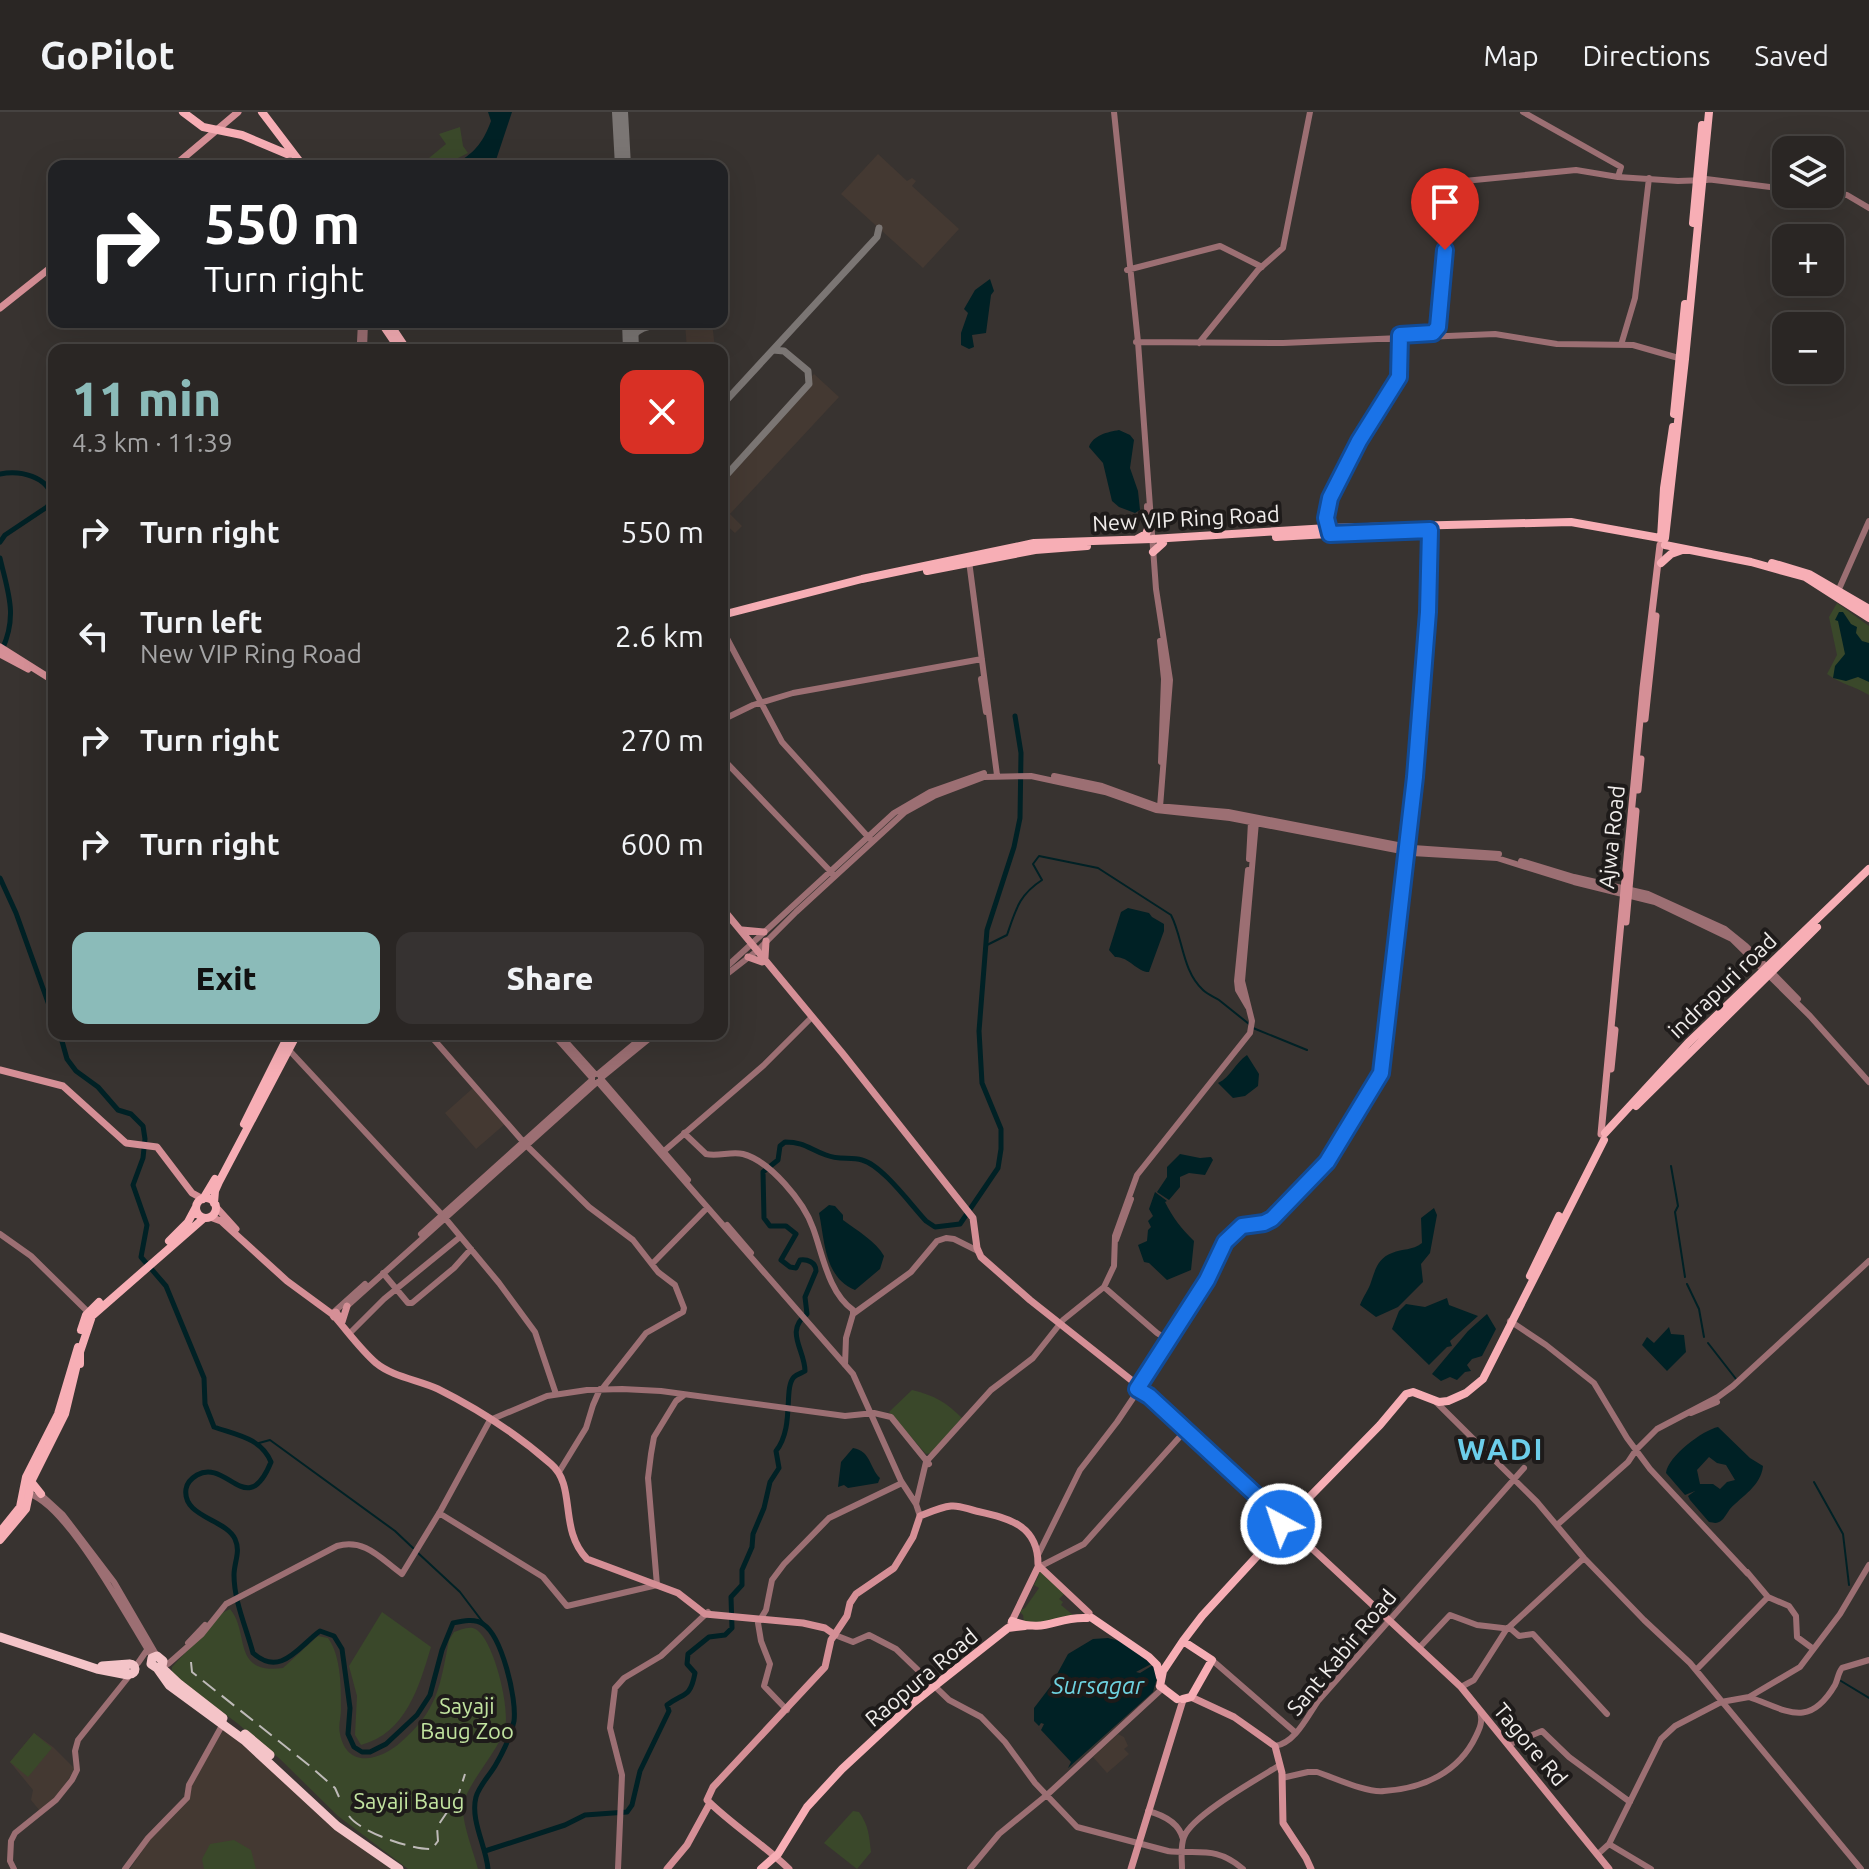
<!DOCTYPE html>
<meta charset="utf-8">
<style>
body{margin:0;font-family:Ubuntu,sans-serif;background:#363231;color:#f1f3f6;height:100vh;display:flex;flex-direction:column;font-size:30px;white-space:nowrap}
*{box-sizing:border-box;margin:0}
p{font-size:26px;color:#a5a5a6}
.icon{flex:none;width:44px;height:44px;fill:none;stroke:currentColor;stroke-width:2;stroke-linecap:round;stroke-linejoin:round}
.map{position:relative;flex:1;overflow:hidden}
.sheet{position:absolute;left:48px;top:232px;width:680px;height:696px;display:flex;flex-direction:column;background:#2a2624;border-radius:16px;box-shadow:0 8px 32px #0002,0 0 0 2px #464341}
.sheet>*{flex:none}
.banner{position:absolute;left:48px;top:48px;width:680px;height:168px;border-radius:16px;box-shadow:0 8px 32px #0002,0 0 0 2px #464341;background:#202124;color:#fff;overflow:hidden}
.controls{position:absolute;left:1772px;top:24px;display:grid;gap:16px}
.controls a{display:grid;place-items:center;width:72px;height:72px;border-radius:16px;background:#2a2624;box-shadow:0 8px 32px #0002,0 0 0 2px #464341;font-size:40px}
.pin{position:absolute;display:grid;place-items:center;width:68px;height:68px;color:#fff;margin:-82px -34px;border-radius:50% 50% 50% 0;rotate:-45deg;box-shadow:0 0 8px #0007}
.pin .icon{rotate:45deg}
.me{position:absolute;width:88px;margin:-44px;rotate:320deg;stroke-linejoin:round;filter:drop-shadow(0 0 6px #0008)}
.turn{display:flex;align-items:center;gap:28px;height:168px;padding:0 24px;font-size:36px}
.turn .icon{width:104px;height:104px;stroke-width:2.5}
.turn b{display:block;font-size:56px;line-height:68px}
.round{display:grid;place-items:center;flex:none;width:84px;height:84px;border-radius:16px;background:#363231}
.overview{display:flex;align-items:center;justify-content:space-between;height:136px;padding:0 24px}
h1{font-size:48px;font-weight:800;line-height:60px;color:#8bbbb9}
.primary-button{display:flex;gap:16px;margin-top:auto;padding:16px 24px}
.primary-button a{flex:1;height:92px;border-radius:16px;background:#8bbbb9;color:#111;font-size:32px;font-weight:800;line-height:92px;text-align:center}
.primary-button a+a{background:#363231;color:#f1f3f6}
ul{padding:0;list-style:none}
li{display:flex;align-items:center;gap:24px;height:104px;padding:0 24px}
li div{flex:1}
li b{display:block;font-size:30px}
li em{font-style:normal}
header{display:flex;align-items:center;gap:48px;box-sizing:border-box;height:112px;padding:0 40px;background:#2a2624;border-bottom:2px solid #464341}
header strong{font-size:38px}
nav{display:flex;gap:44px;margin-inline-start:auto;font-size:28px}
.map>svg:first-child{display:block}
.built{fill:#443932}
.green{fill:#3a482a}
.water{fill:#002125;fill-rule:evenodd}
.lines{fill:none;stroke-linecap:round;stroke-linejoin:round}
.stream{stroke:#002125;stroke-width:2}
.river{stroke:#002125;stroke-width:5}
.taxiway{stroke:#7b7674;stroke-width:7}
.runway{stroke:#7b7674;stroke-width:16}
.tertiary{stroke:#9c6f73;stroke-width:6}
.secondary{stroke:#d58f96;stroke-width:7}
.primary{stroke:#f7aeb5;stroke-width:8}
.trunk{stroke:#f4c4c8;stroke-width:9}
.rail{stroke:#bebab8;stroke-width:2;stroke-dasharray:16 8;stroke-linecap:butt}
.primary-bridge{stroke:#f7aeb5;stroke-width:8}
.route-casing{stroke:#114b97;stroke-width:20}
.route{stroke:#1a73e8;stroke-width:14}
.labels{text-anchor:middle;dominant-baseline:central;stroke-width:8;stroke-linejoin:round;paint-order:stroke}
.street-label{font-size:22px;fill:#f0edeb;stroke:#1e1b1a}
.park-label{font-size:22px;fill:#c2e4a0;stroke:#1e1b1a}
.water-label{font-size:24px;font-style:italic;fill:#6ed2e0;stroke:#1e1b1a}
.district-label{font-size:30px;font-weight:bold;letter-spacing:2px;fill:#6cceea;stroke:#1e1b1a}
</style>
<header>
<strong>GoPilot</strong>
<nav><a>Map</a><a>Directions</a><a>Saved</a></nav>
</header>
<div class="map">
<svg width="1869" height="1757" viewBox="0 0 1869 1757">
<rect width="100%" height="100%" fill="#383330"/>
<!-- built -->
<path class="built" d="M878 42 907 69 912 66 916 69 912 74 959 117 923 156 841 82Z
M685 210H712L715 236 687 238Z
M814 262 839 285 730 402 742 414 735 421 726 413 728 410 726 408 722 411V362Z
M473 976 505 1012 476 1037 445 1001Z
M224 1617 338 1717 391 1757H130L149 1729 188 1689 191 1673Z
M34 1621 53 1635 75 1657 55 1687 40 1699 31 1688 33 1678 10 1650Z
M1118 1622 1124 1625 1128 1634 1124 1637 1129 1642 1107 1661 1093 1645Z"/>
<!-- green -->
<path class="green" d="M460 15 463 34 468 41 456 47 454 54H442L429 46 446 32 439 22Z
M1837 491 1869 514V583C1854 574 1841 572 1827 562L1837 543 1829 505Z
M912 1278C934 1283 947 1291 962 1306L931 1341 926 1342 889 1300Z
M1037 1460H1041L1065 1481 1059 1487 1063 1490 1061 1493 1073 1503 1050 1512 1024 1510 1023 1503 1019 1499 1025 1496 1039 1476 1034 1473 1039 1463Z
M230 1497C250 1520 231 1563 283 1556L318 1524 328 1526C341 1544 341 1575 341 1597 341 1605 338 1614 340 1622 347 1657 380 1649 401 1630 438 1598 440 1574 449 1528L454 1520C461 1518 470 1513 477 1518 494 1530 510 1595 505 1616 498 1641 463 1675 463 1697 463 1714 474 1741 478 1757H408L338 1704 280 1647 237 1611 172 1563V1555L222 1501Z
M382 1500 431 1535C419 1575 406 1621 361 1633L355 1623 357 1584 349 1554Z
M34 1621 52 1636 28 1665 10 1650Z
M853 1699 859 1700C869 1714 869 1724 871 1740L857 1757 824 1731Z
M234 1728 251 1738 256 1757H204L202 1747 210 1732Z"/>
<!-- water -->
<path class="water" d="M488 0H512L494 54H457L458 50C476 40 484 28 491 9Z
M990 167 994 179 991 183 986 221 972 223 974 235 969 237 961 233V221L968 201 964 197 975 178Z
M1119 318 1130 323 1134 328 1130 356 1138 379 1140 398 1135 401 1119 395 1112 389 1103 351 1089 335C1093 323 1108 320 1119 318Z
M1839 500H1843L1851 512 1857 515 1856 521 1862 529 1869 531V570L1858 565 1846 569 1833 566 1835 554 1845 542 1838 509 1835 508Z
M1128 796 1149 801 1152 805 1164 812V819L1149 860C1137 860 1128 844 1115 845L1109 838 1121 800Z
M1247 943 1259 962 1258 974 1245 984 1233 986 1218 971C1231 965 1235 951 1247 943Z
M1180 1042 1200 1046 1211 1045 1213 1048 1205 1063 1189 1061 1180 1065V1075L1169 1088 1157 1080 1167 1065V1055Z
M1155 1080 1167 1089 1165 1090C1173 1106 1181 1116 1194 1129L1191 1158 1167 1168 1149 1151 1144 1150 1138 1133 1147 1129 1148 1118 1151 1115 1148 1109 1153 1104 1149 1097Z
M829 1093 835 1094 843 1103V1108C856 1118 876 1129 884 1144L880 1157 855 1178C824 1165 825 1130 819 1101Z
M1434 1096 1437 1103 1430 1141 1421 1152 1423 1170 1398 1195 1376 1205 1360 1193C1363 1185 1369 1177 1371 1170 1375 1158 1378 1146 1392 1141 1403 1136 1412 1139 1422 1131L1421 1106Z
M1447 1186 1449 1193 1478 1204 1450 1229 1452 1234 1447 1235 1429 1253 1392 1217 1399 1199 1406 1192 1425 1195Z
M1487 1202 1496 1217 1482 1244 1472 1247 1467 1253 1471 1259 1465 1260 1457 1268 1450 1265 1441 1269 1432 1262 1468 1219Z
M1669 1215 1671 1222 1684 1223 1686 1240 1667 1259 1642 1233 1647 1225 1654 1231Z
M1718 1315 1750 1346 1763 1354C1761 1374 1742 1384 1730 1397 1729 1398 1723 1408 1722 1408 1717 1412 1715 1411 1709 1410L1690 1388 1688 1384 1695 1379 1685 1383 1666 1361C1668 1344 1703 1318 1718 1315ZM1709 1345 1717 1351 1726 1353 1735 1368 1727 1370 1720 1377 1713 1372H1700L1697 1358Z
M853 1336C871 1339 869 1355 880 1366L878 1371 848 1376 844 1373 838 1375 841 1350Z
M1108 1526 1127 1531 1153 1551 1136 1560 1140 1561 1153 1553 1157 1566 1153 1580 1068 1656 1071 1650 1041 1618 1044 1612 1041 1611 1039 1614 1034 1609V1596L1050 1575 1068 1542 1093 1527Z"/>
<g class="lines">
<!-- stream -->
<path class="stream" d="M985 834 1007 823C1016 797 1019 783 1042 768L1033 752 1039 744 1098 756 1171 803C1183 826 1182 859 1203 878 1207 882 1214 885 1219 888 1229 896 1239 904 1249 912
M1253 916 1307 938
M1671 1054 1678 1094 1675 1100 1685 1165
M1687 1172 1699 1197 1704 1225
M1708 1231 1736 1267
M259 1331 270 1328 395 1419 413 1436
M1814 1370 1843 1422 1849 1473
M418 1441 460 1480 488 1517
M1841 1569 1869 1586"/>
<!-- river -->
<path class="river" d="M0 362C20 358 48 364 53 387L47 395 5 423 0 430
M0 446C8 481 18 503 2 538
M0 766 16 801 54 907
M60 922 67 947 76 959 98 975 118 998 131 1002 143 1014 145 1027 143 1046 133 1073 147 1113 141 1145 166 1174 204 1266 205 1292 214 1315C237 1323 261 1326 271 1350 247 1409 227 1346 197 1363 192 1366 187 1370 186 1377 182 1405 226 1407 235 1427 241 1440 234 1450 234 1463 234 1489 246 1515 253 1541 281 1566 299 1534 320 1519L334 1524 342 1537 350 1596 348 1622 354 1635 362 1640H370L386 1632 417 1603 430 1583 442 1538 453 1511C462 1509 475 1506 483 1512 502 1524 517 1587 514 1609 511 1623 502 1642 495 1654 489 1664 479 1674 476 1685 470 1708 486 1734 488 1757
M485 1739 565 1713 585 1703 627 1700 632 1693 640 1659 669 1599 667 1593C684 1580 690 1587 695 1561L687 1552 688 1542 709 1525 725 1523 732 1516 731 1485 742 1473V1458L752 1435 753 1422 764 1396 770 1370 779 1356 776 1339C795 1315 783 1276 794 1265 797 1262 802 1261 805 1259 805 1238 784 1219 807 1202L805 1185 816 1159C816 1150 807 1147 800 1148L796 1156 790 1155 781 1148 796 1122 786 1114H770L764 1106 763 1060 778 1048 780 1034 785 1030C805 1030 809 1037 826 1043 838 1048 850 1045 862 1048 882 1053 911 1093 926 1109L935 1115 960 1112 998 1056 1001 1037V1017L982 971 979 919 987 818 1014 735 1020 706 1021 641 1015 604"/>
<!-- taxiway -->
<path class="taxiway" d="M631 227C641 209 666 214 685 213
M722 293 877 125 879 116
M722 368 809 272 808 259 784 239 773 238"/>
<!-- runway -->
<path class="runway" d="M620 0 623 54
M630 210 631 238"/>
<!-- tertiary -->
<path class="tertiary" d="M1114 0 1138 230 1156 477 1170 568 1160 695
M1523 0 1621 55 1618 65
M1706 67 1786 77
M1830 81 1847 83 1869 96
M1127 158 1220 134 1262 155
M1430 225 1438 213 1446 129V91L1454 70 1576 58 1618 65 1678 69 1707 68
M360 230 361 210
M1136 230 1283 231 1495 222 1557 232 1633 233 1682 247
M1199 231 1258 158 1283 136 1310 0
M1621 233 1635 186 1649 66
M364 238 365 210
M1147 394 1148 419
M1329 418 1326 406 1330 386 1359 329 1399 265 1400 223
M969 449 997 663
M1839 477 1869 409
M722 517 782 630 870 727
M1160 529 1164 567 1161 650
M981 567 986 600
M722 608 753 593 793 581 982 547
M722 646 833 762
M1054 664 1102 674 1157 694 1228 700 1413 736 1499 742
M1249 747 1251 710
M1521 749 1574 765 1648 782 1725 817 1746 834 1798 887
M1392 855C1395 803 1407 751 1412 698 1422 604 1431 508 1430 413
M722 859 894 701 930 680 984 661
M722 866 758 838 796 800 905 700 934 684 984 665 1031 664 1105 680 1156 698 1230 706 1412 741 1497 746 1574 770 1655 790 1732 827 1810 904 1869 970
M1248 895 1238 878 1237 869 1248 758
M429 922 526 1033 589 1095 633 1128 658 1160 675 1173 684 1196 683 1200 646 1221 602 1277
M553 922 592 966
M559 922 595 962
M289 938 445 1106 499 1171 535 1220 556 1282
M598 962 646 922
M601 966 655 922
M601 967 688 1068
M598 970 853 1262 901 1369 916 1392
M684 1021 706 1042C718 1045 731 1039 743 1042 770 1049 804 1090 813 1116 823 1143 828 1180 853 1198V1202
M663 1040 764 953 810 907
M727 1113 751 1141
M0 1122 31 1144 88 1200
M421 1122 592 968
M1116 1128 1131 1087
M652 1152 707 1096
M383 1161 408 1191H412L454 1156 471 1137
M1104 1175 1157 1221 1171 1230
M346 1195 596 971
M335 1199 365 1172
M1510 1209 1546 1233 1594 1271 1627 1326 1650 1357 1748 1462
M351 1220 384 1187 460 1125
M845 1253 846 1226 853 1202 911 1160 937 1129 946 1126 954 1127 978 1139
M1436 1290 1537 1390 1584 1446 1644 1508 1690 1551 1861 1757
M1691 1301 1717 1290
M559 1360 586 1316 593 1293 600 1277
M25 1381C65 1386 130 1511 153 1546
M39 1381 63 1403 114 1470 157 1544
M439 1401 543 1465 567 1494 657 1473 648 1366 651 1342 654 1325 676 1289 684 1283
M920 1404 916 1392 926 1350 991 1278 1033 1246 1063 1208 1104 1175 1114 1154 1115 1124 1137 1063 1250 921 1252 909 1242 869 1256 710
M1557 1413 1628 1350 1636 1338 1657 1317 1718 1285 1733 1274 1869 1149
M1038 1443 1080 1358 1117 1310 1185 1209 1214 1163 1226 1132 1247 1114 1271 1109 1321 1062 1335 1044 1383 966 1421 666 1433 510 1434 413
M1041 1454 1084 1432 1185 1319
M1747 1460 1768 1485 1789 1494 1796 1504 1797 1525 1812 1536
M835 1523 853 1530 869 1523 896 1537 949 1588 981 1605 1005 1630 1035 1671 1077 1715 1168 1739
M188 1531 205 1513
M1419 1536 1450 1503 1477 1513 1511 1517 1519 1524 1533 1522 1607 1602
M1212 1548 1296 1621
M138 1551 147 1538
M163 1551 168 1552 202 1522 226 1492 337 1434C365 1426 381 1447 402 1462L441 1398 490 1308 547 1284 587 1278 622 1277 661 1279 845 1304 874 1301 891 1305 929 1352
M1696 1558 1768 1485
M1461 1575 1474 1568 1506 1518 1584 1446
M1749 1585C1788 1599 1809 1617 1835 1573 1838 1567 1838 1561 1842 1556L1869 1548
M787 1598 764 1574 770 1552 761 1529 758 1511 766 1498 772 1468 784 1452 829 1406 902 1371
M1508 1633 1542 1619 1569 1645 1630 1690
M1275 1634C1295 1631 1307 1605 1318 1589L1524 1356
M1282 1666 1308 1660H1317C1335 1666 1366 1681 1384 1679 1423 1677 1459 1660 1476 1624 1480 1616 1483 1609 1480 1600
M1148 1699C1163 1703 1179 1710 1183 1727
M1609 1732 1651 1757
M1167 1739C1198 1743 1215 1733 1243 1757
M1598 1742 1609 1732 1661 1627 1675 1614 1721 1590 1749 1585 1800 1555 1840 1502 1869 1453
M14 1757 10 1749 11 1729 15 1721 56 1688 72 1668 77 1658 75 1639 78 1628 130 1563
M125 1757 148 1726 187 1686 189 1673 224 1610
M618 1757 622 1663 610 1616 615 1576 624 1566 661 1544 708 1500
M970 1757 999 1722 1048 1682 1164 1575
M1182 1757C1182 1747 1180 1735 1184 1725 1191 1704 1259 1666 1280 1653"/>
<!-- secondary -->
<path class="secondary" d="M174 54 238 0
M0 196 54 153
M0 535 54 569
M0 542 28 557
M1645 607 1656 504
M1638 678 1641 647
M722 796 843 942 973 1106 977 1136 981 1145 1030 1188 1140 1275 1282 1407
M1626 810 1636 699
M742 818 764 820
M748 845 762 850
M765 846 766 829
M1611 957 1615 918
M0 958 63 974 126 1031 157 1035 192 1081 203 1087
M1601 1022 1643 576 1660 433
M216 1095 236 1117
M210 1105 221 1109 287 1169 332 1202 336 1200 338 1203 334 1205 332 1202
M335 1205C348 1220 361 1238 376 1251 393 1265 419 1268 438 1277 478 1297 518 1323 551 1352 577 1374 558 1417 587 1447L678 1481 705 1502 803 1511 825 1516 835 1523
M342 1210 347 1194
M1290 1416 1461 1575 1609 1757
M1040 1455 1089 1501
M1011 1511 1038 1455
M1191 1585 1234 1605 1275 1634 1282 1661 1283 1711 1306 1746 1311 1757
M667 1757 687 1733 710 1691
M789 1757C763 1732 732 1713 707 1688L713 1675 825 1555 831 1528 847 1504 850 1491 856 1482 894 1456 913 1425 920 1404C930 1400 941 1395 951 1394 960 1393 967 1397 976 1399 1007 1406 1038 1412 1038 1452
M1131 1757 1183 1588"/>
<!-- primary -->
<path class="primary" d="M183 0 203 15 242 23 287 42 292 41
M262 0 303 54
M1693 111 1702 13
M381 210 400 238
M395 220 407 238
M1674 302 1685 192
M1276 425 1363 420
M1661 426 1664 376 1673 315
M1665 426 1685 247 1709 0
M1137 427 1146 422 1148 417
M1665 433 1751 450 1805 465 1869 506
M1153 440 1163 431
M1661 451 1671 442 1685 437
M1772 451 1809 462 1869 497
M927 459 1035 438 1087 434
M722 503 862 467 1034 431 1152 427 1328 416 1571 410 1660 426
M1636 994 1817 815
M244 1012 289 922
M1605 1021 1688 931 1869 757
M196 1096a10 10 0 1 1 20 0a10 10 0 1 1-20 0Z
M203 1087 215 1067
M214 1091 215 1079 219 1070 297 922
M169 1129 188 1110 196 1095
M1530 1164 1559 1104
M81 1218 86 1203 99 1190
M80 1252V1240L92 1204 204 1106
M33 1372 41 1382
M1281 1411a6 6 0 1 1 12 0a6 6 0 1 1-12 0Z
M1289 1406 1380 1313 1406 1282 1413 1280 1439 1290 1448 1289 1466 1281 1483 1267 1604 1028
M0 1420 20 1395 26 1365 58 1302 78 1235
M1092 1506 1149 1545 1157 1553 1160 1565
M1012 1509C1046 1522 1056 1504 1087 1506
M1183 1529 1202 1504 1283 1416
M1160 1574 1163 1559 1183 1529 1212 1548 1191 1585 1183 1587
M1160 1574 1177 1587
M761 1757 778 1742 807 1695 842 1657 913 1591 1008 1516 1025 1514"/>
<!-- trunk -->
<path class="trunk" d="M0 1525 97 1557 128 1563
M125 1557a5 5 0 1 1 10 0a5 5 0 1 1-10 0Z
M102 1554 129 1552
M161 1555 178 1571 223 1606
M157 1556 162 1554 163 1549 157 1544 152 1546 151 1552 157 1556 169 1573 244 1628 337 1714 399 1757
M245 1622 270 1643"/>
<!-- rail -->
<path class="rail" d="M191 1550 192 1560 310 1654 335 1676 339 1685
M349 1704C360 1720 412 1738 432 1737L438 1729 437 1715 458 1684 465 1662"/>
<!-- primary-bridge -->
<path class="primary-bridge" d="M0 1428 26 1397 32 1368 65 1302 78 1248"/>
</g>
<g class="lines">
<defs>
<path id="route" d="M1281 1412 1282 1407 1149 1284 1137 1277 1207 1168 1225 1130 1242 1114 1264 1111 1272 1107 1327 1050 1381 961 1415 665 1428 500 1430 418 1330 422 1326 406 1330 386 1359 329 1399 265 1400 223 1433 221 1438 215 1445 138"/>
</defs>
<!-- route casing -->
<use href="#route" class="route-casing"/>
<!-- route -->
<use href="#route" class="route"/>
</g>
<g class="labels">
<!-- street labels -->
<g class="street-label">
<text transform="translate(1186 406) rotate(-3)">New VIP Ring Road</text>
<text transform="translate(1611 725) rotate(-84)">Ajwa Road</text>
<text transform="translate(1722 873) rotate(-44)">indrapuri road</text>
<text transform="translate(1341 1540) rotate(-50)">Sant Kabir Road</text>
<text transform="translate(921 1565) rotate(-40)">Raopura Road</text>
<text transform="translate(1531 1632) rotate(50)">Tagore Rd</text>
</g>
<!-- park labels -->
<g class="park-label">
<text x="467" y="1593">Sayaji<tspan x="467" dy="25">Baug Zoo</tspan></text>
<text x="409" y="1688">Sayaji Baug</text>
</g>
<!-- water labels -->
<g class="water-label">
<text x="1098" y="1573">Sursagar</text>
</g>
<!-- district labels -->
<g class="district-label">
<text x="1501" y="1337">WADI</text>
</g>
</g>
</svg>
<div class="controls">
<a><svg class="icon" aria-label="layers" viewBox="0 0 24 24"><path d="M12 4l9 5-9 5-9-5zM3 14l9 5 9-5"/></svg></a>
<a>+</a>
<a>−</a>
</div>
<div class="pin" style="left:1445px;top:138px;background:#d93025"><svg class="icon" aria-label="arrive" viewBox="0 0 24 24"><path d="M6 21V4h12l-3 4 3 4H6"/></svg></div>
<svg class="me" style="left:1281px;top:1412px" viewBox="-20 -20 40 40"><circle r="17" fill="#1a73e8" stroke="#fff" stroke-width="3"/><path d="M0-11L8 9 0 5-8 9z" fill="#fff"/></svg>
<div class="banner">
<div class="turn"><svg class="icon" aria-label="right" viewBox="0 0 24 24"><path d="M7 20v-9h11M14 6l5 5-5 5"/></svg><div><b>550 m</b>Turn right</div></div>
</div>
<section class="sheet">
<div class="overview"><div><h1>11 min</h1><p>4.3 km · 11:39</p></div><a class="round" style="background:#d93025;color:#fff"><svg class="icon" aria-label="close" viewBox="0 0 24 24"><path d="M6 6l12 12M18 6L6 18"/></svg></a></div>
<ul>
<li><svg class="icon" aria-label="right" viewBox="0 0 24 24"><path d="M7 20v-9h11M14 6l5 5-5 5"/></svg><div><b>Turn right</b></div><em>550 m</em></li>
<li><svg class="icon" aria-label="left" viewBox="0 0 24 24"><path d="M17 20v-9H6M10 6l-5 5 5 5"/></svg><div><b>Turn left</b><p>New VIP Ring Road</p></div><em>2.6 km</em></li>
<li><svg class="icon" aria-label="right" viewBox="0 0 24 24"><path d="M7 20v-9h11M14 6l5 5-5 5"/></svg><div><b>Turn right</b></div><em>270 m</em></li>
<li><svg class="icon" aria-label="right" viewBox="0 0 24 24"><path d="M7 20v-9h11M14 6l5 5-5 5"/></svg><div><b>Turn right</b></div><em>600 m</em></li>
</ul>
<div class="primary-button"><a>Exit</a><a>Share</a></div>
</section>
</div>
